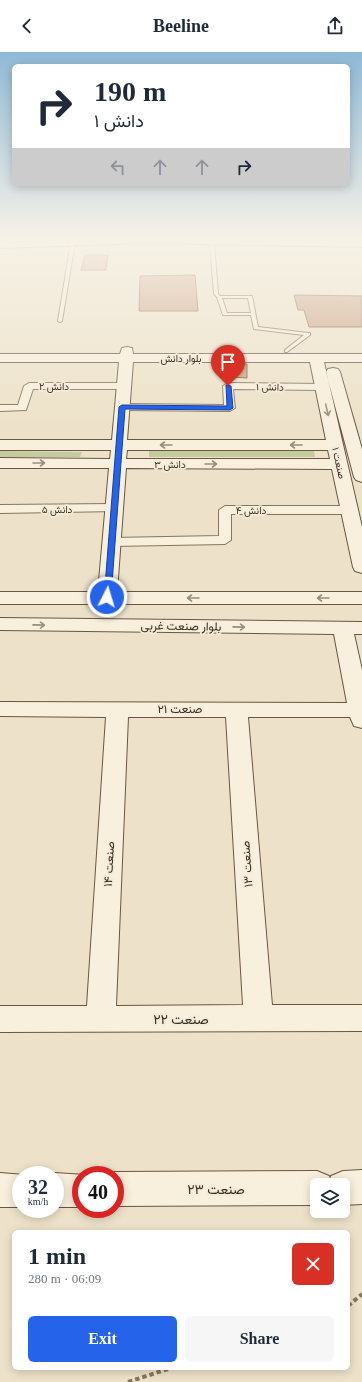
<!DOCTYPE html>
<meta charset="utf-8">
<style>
body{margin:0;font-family:"Times New Roman",Vazirmatn,serif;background:#f6f6f7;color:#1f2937;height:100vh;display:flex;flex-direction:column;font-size:15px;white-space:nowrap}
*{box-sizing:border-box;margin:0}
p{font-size:13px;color:#747a83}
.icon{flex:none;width:22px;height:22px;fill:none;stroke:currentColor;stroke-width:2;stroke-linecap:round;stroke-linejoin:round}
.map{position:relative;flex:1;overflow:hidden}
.details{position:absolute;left:12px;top:1178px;width:338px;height:140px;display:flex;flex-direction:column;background:#fff;border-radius:6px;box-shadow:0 2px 10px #0003}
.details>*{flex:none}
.hud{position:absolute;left:12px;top:12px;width:338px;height:122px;border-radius:6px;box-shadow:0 2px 10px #0003;background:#fff;color:#1f2937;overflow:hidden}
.fabs{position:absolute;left:310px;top:1126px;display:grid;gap:8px}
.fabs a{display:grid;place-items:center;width:40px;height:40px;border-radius:6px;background:#fff;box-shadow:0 2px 10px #0003;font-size:20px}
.speed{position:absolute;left:12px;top:1114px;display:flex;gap:8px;font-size:20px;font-weight:700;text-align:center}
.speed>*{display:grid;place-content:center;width:52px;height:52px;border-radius:50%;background:#fff;box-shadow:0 2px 10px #0003;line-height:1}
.speed small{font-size:10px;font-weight:400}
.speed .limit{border:6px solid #d22;background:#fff;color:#111}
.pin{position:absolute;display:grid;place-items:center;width:34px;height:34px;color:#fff;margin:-41px -17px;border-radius:50% 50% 50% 0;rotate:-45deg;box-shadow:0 0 4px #0007}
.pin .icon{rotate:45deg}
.me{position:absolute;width:44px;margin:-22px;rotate:5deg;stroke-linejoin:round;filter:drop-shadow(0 0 3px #0008)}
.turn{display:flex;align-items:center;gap:14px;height:84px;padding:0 16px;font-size:18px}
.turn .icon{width:52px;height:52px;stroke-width:2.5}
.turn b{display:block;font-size:28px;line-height:34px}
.lanes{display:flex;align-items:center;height:38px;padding:0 16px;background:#0003;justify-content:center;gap:20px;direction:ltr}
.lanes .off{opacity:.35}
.round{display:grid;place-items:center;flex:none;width:42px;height:42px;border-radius:6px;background:#f6f6f7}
.headline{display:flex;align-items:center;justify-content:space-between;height:68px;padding:0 16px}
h1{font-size:24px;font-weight:600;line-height:30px}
.action{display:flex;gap:8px;margin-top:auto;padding:8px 16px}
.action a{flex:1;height:46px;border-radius:6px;background:#2563eb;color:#fff;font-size:16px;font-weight:600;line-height:46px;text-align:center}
.action a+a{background:#f6f6f7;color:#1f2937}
header{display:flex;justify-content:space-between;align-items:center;height:52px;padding:0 16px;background:#fff;font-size:18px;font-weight:600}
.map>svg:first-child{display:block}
.green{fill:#c5cb9d}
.building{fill:#c99f81;stroke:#865f45}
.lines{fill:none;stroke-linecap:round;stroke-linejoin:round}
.lane-casing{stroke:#88755e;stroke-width:2}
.street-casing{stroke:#88755e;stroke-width:2}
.secondary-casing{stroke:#6a5641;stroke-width:2}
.path{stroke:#88755e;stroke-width:4;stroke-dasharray:4.5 3;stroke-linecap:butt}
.lane{fill:#f8efdc;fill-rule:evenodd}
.street{fill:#f8efdc;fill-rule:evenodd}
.secondary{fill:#f8efdc;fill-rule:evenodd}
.oneway{stroke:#998e7e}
.route{fill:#2563eb;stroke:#184099}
.labels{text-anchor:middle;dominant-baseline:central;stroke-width:3.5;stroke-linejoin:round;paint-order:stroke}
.far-street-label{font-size:10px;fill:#3a2d21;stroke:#f4ecd8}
.street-label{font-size:12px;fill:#3a2d21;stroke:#f4ecd8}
.near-street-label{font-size:14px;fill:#3a2d21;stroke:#f4ecd8}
</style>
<header><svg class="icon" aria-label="back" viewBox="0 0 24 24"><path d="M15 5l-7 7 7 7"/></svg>Beeline<svg class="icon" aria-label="share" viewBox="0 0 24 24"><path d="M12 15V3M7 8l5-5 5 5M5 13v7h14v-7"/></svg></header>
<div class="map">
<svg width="362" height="1330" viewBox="0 0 362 1330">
<rect width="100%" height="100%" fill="#ede2c9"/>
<!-- green -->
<path class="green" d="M216 188H362V190L217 189Z
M0 399 82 400 80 405H0Z
M149 399H314L315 405H149Z"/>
<!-- building -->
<path class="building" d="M85 203H108L106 218H81Z
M195 223 198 259H139L140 224Z
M294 243 362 244V275H309L304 258H298Z
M229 312H247V326L229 325Z"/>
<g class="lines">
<defs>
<path id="lane" d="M73 189 75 190 62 269 60 270 58 269 71 190Z
M212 189 214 190 218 242 220 244H252L258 275 308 281H310V283L287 300H285V298L304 283 254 277 251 263H223L217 245 214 242 210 190ZM222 246H248L251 261H227Z"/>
<path id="street" d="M29 331H124L129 334 124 337H33L26 358 0 359V353H18L24 334Z
M228 331 322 332 327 335 322 338 233 337 235 356 230 359 122 358 117 355 122 352 224 353 223 334Z
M114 452 120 456 118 459 0 461V453Z
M225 454H349L355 458 349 462H231V488L225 492 112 494 105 490 112 486 219 484V458Z"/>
<path id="secondary" d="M66 188 362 189V195L148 191 0 196V190Z
M127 295 132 296 133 302H362V310H324L362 475V521L355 519 353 515 332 417 126 416 117 540H362V552H0V540H98L109 416H0V406L110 407 111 398H0V388H112L119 310H0V302H120L122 296ZM133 310H310L326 388H127ZM127 398H328L330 407H126Z
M333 316 338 317 340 320 362 397V430L356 428 354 425 326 320 328 317Z
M0 566 362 570V582H354L362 618V676L354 674 350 665H248L272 953H362V979L0 980V954H87L106 665 0 664V650L347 651 334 582 0 578ZM128 665H226L243 953 116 954Z
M362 1118V1152L343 1153V1133H317V1153L115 1154V1123H109L115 1120 317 1119 329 1124 330 1127 331 1124 343 1119Z
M0 1121 25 1123H21V1155H0Z
M55 1121 85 1123H81V1155H55V1123H51Z"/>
</defs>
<!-- lane casing -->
<use href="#lane" class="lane-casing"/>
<!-- street casing -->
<use href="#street" class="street-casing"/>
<!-- secondary casing -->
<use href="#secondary" class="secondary-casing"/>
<!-- path -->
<path class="path" d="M348 1254 362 1242
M128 1330 171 1316"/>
<!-- lane -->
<use href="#lane" class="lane"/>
<!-- street -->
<use href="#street" class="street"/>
<!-- secondary -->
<use href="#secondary" class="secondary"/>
</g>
<!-- one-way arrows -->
<defs><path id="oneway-shaft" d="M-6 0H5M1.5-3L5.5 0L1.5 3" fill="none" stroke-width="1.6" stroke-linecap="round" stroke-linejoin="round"/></defs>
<g class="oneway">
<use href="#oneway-shaft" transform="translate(327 358) rotate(77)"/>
<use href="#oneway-shaft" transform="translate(166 393) rotate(-180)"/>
<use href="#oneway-shaft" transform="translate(296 393) rotate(-180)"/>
<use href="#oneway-shaft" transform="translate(39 411)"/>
<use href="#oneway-shaft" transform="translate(211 412)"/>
<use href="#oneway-shaft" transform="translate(193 546) rotate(-180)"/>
<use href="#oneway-shaft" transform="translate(323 546) rotate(-180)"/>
<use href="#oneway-shaft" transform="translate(39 573) rotate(1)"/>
<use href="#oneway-shaft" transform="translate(239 575) rotate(1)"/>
</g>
<!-- sky -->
<linearGradient id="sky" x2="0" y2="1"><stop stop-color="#8fb9d6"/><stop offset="0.5" stop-color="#f7f2e7"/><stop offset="1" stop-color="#f7f2e7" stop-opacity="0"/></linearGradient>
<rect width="362" height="374" fill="url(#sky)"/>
<!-- route -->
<path class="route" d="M226 333 231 334 233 356 230 358 125 357 111 545 104 547 119 355 122 353 227 354Z"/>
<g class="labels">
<!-- far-street labels -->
<g class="far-street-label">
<text x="181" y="306">بلوار دانش</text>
<text x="54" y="334">دانش ۲</text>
<text transform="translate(270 335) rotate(1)">دانش ۱</text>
<text transform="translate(339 411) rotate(78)">صنعت ۱</text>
<text x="170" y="412">دانش ۳</text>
<text x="57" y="457">دانش ۵</text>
<text x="251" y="458">دانش ۴</text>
</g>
<!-- street labels -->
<g class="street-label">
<text transform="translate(181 574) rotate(1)">بلوار صنعت غربی</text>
<text x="180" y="657">صنعت ۲۱</text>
<text transform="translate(109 812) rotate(-87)">صنعت ۱۴</text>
<text transform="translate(247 812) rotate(-94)">صنعت ۱۳</text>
</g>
<!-- near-street labels -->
<g class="near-street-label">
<text x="181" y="967">صنعت ۲۲</text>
<text x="216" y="1137">صنعت ۲۳</text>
</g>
</g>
</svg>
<div class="fabs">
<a><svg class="icon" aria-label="layers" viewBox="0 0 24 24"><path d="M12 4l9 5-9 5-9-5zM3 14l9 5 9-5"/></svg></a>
</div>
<div class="speed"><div>32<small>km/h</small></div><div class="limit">40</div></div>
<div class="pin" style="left:228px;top:334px;background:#d93025"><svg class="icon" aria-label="arrive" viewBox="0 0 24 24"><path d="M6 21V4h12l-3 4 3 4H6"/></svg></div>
<svg class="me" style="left:107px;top:545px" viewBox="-20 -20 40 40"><circle r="17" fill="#2563eb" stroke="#fff" stroke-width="3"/><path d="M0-11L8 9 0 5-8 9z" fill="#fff"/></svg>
<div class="hud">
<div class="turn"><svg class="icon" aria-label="right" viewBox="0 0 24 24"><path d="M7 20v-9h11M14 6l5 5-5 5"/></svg><div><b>190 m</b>دانش ۱</div></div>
<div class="lanes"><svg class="icon off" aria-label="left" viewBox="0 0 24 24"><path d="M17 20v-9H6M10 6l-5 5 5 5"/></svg><svg class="icon off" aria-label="ahead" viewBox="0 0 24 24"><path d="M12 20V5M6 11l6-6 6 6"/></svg><svg class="icon off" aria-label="ahead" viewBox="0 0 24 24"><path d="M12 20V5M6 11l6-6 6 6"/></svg><svg class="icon" aria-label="right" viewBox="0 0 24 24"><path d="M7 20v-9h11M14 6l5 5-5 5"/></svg></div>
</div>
<section class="details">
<div class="headline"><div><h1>1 min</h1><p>280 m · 06:09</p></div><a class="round" style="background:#d93025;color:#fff"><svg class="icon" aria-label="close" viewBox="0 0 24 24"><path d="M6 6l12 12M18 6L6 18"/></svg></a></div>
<div class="action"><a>Exit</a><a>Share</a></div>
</section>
</div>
